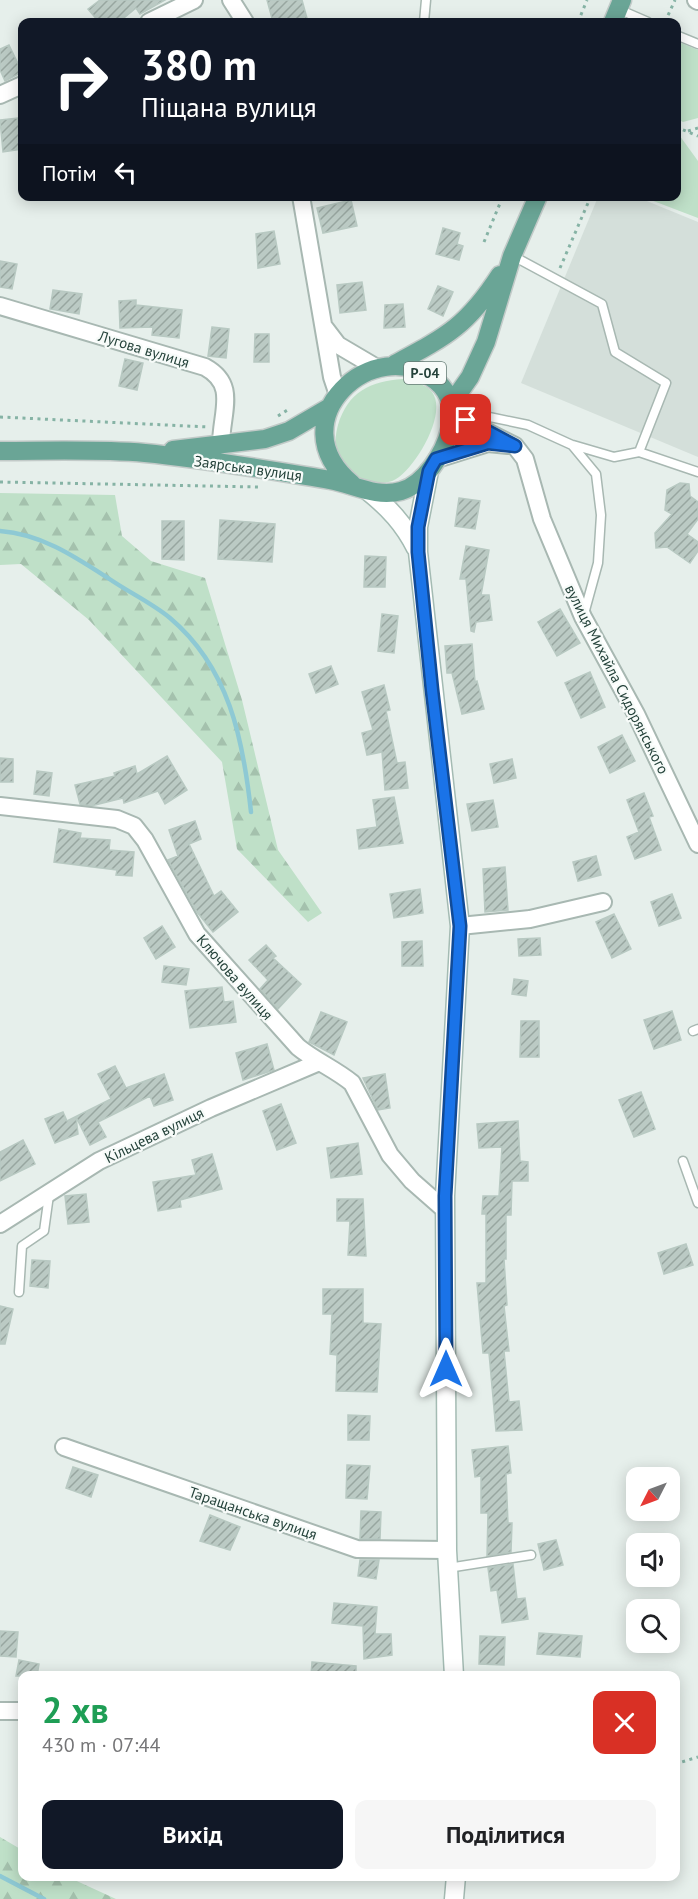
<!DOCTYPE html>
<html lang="uk">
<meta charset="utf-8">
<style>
body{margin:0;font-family:"PT Sans",sans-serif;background:#f6f6f6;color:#202124;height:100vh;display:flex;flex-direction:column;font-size:22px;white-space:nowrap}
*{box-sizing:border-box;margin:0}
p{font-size:20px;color:#757577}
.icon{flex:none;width:33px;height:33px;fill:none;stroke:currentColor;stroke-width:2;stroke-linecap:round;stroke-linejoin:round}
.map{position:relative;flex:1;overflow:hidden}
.drawer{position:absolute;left:18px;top:1671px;width:662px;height:210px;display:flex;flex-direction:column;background:#fff;border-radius:12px;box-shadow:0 3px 15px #0003}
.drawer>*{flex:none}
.banner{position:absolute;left:18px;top:18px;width:663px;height:183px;border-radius:12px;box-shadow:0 3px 15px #0003;background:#111827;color:#fff;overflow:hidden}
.needle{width:39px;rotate:228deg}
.tools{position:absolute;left:626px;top:1467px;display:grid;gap:12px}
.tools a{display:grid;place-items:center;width:54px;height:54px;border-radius:12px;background:#fff;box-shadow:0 3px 15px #0003;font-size:30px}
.pin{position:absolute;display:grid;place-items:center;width:51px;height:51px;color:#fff;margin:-26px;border-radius:12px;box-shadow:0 3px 9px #0006}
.me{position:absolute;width:66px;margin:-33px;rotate:0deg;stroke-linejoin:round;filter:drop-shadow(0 0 4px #0008)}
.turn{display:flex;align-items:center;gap:21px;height:126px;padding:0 24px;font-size:27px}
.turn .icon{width:78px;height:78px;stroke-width:2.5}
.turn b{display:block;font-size:42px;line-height:51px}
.then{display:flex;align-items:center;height:57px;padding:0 24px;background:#0003;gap:12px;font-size:22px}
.round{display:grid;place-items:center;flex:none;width:63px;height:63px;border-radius:12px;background:#f6f6f6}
.summary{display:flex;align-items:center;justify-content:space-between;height:102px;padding:0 24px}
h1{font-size:36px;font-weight:700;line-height:45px;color:#1e9e55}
.button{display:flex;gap:12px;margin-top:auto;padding:12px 24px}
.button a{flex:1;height:69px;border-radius:12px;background:#111827;color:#fff;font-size:24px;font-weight:700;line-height:69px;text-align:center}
.button a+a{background:#f6f6f6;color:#202124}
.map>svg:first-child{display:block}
.built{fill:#d4dfda}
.grass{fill:#bfe0c8}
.forest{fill:url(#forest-firs)}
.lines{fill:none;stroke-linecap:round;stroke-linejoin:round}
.stream{stroke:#8ec9d4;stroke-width:4.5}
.building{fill:url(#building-hatch);stroke:#b8c9c2;stroke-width:1.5}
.service-casing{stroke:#a8b8b2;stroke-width:11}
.minor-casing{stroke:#a8b8b2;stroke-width:20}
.secondary-casing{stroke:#a4bbb3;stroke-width:21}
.primary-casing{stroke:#c2cac8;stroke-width:21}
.path{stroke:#86b3a5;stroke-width:3;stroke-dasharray:3 4.5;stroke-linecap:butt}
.service{stroke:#fff;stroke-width:8}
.minor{stroke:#fff;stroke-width:16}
.secondary{stroke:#fff;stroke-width:18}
.primary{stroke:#6aa596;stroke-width:18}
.route-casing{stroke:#114b97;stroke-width:15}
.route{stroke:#1a73e8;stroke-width:10}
.labels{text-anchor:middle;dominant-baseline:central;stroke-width:4.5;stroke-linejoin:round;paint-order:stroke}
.shield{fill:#f7fbf9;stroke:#637a73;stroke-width:1.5}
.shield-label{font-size:14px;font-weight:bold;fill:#24423a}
.street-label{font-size:15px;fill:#24423a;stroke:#f7fbf9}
</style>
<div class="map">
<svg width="698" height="1899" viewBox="0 0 698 1899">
<defs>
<pattern id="forest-firs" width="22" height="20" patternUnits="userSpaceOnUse" patternTransform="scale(1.5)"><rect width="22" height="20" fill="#bfe0c8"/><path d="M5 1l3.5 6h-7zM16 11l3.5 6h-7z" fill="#a4c1ad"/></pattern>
<pattern id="building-hatch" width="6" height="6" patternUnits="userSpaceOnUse" patternTransform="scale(1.5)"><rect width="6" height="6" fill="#bbcac4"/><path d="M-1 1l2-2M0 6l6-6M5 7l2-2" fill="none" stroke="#98a6a0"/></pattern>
</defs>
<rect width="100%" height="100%" fill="#e6efeb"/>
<!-- built -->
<path class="built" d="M598 197H637L698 222V457L521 383Z"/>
<!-- grass -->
<path class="grass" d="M676 41 698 50V118L683 122 677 119Z
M677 132 698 161V218L643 197 676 196Z
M403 379C412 382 425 383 432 392 448 413 416 467 396 479 388 484 379 483 370 481 363 479 358 478 354 473 349 467 340 459 337 452 334 445 336 432 338 425 348 392 370 381 403 379Z"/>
<!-- forest -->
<path class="forest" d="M0 493 115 495 122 536 151 561 205 578 242 700 278 850 322 913 308 922 237 849 222 762 89 620 21 564 0 565Z
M0 1837 22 1850V1876L68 1877 116 1899H0Z"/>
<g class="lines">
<!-- stream -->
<path class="stream" d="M0 531C41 534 74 556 108 578 128 592 152 603 170 618 229 668 243 738 251 812
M0 1876 44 1899"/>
</g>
<!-- building -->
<path class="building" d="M100 0H165L140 14 136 8 119 22H99L88 9Z
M267 0H302L308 22H273Z
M9 45 22 72 5 81 0 70V49Z
M18 118 22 149 3 152 0 120Z
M351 200 357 226 323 233 317 208Z
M443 228 460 233 457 244 463 246 459 260 436 254Z
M274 231 280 264 258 268 256 234Z
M0 261 17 264 12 289 0 287Z
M362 282 366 310 340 313 337 285Z
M438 286 453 292 443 316 428 309Z
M53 290 82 294 79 314 50 309Z
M136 300V305L182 310 179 338 152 335 153 327 120 328 119 301Z
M403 304 405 327 384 328 385 305Z
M212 327 229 329 226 358 208 356Z
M255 334H269V362H254Z
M125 359 143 363 137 390 119 386Z
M680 483 689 484 690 496 698 502V519L687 534 698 542V551L690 563 667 547 656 548 655 533 672 514 665 510 667 490Z
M459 498 480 501 475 529 455 526Z
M220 520 275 524 272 562 218 559Z
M162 521H184V560L162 559Z
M466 546 489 550 481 595H489L492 620 476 622 474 632 471 631 466 579H460Z
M365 556 386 557 385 587H364Z
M560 609 580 643 557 656 538 622Z
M382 614 398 616 394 653 378 651Z
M472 644 475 682 477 681 484 709 462 714 452 673H447L445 646Z
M331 666 338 684 316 693 309 674Z
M590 672 605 707 581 718 565 683Z
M384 685 390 710 386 711 397 763 405 762 408 788 385 790 382 752 367 755 362 733 373 730 362 692Z
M622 735 635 761 610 773 598 747Z
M167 756 187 790 165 804 158 791 124 803 123 798 91 806 80 804 75 785 115 776 114 773 135 766 137 774Z
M0 758 13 759V782H0Z
M512 759 516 778 494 783 490 764Z
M37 771 52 773 49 796 34 794Z
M644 793 653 816 649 817 661 850 635 859 627 837 639 832 627 800Z
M394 797 403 843 359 849 357 830 377 827 373 800Z
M493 800 498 827 472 831 467 804Z
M195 821 201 839 189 844 214 896 221 891 238 912 213 932 197 912 168 860 178 856 169 830Z
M59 829 81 833 80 838 110 840 109 850 134 852 132 876 116 875 117 870 54 862Z
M596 856 601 875 578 881 573 862Z
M505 867 508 910 485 912 483 869Z
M420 889 423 913 394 918 390 894Z
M672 894 681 918 659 926 651 902Z
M614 914 631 949 612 958 596 922Z
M162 926 175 947 156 959 144 938Z
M540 938 541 955 519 956 518 939Z
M422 941 423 966H402V942Z
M266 945 276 956 273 958 301 984 278 1009 260 989 268 980 249 960Z
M164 966 189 969 186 985 162 982Z
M514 979 528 981 526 996 512 994Z
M222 987 224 1002 233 1001 236 1022 190 1028 185 991Z
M672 1011 681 1040 654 1049 644 1020Z
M321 1012 347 1022 334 1055 309 1042Z
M521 1021H539V1057H520Z
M267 1044 274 1070 243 1080 236 1053Z
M115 1066 126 1088 164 1074 173 1100 154 1106 150 1096 98 1122 106 1137 90 1145 76 1117 78 1134 55 1143 45 1119 63 1112 67 1121 111 1099 98 1074Z
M385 1074 390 1108 378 1110 363 1078Z
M641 1092 655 1129 634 1137 619 1100Z
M281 1104 296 1143 277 1150 263 1111Z
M518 1121 520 1161 528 1162V1181H512L511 1215H506V1259H504L507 1305 504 1306 509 1351H504L509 1402 519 1401 522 1430 496 1431 489 1353H483L477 1283H486V1214H482L483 1196H499L502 1147 479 1148 477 1124Z
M23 1140 35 1164 0 1181V1152Z
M358 1143 362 1174 331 1178 327 1148Z
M212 1154 222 1189 180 1200 181 1207 158 1211 153 1182 196 1175 192 1160Z
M86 1194 89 1222 68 1224 65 1196Z
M337 1199H363L366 1256 348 1255 350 1221H337Z
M686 1244 693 1265 664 1274 658 1253Z
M32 1260 50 1261 48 1288 30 1286Z
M323 1289H363V1323L381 1324 377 1392 336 1391 337 1355 330 1354 332 1314H323Z
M0 1306 13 1309 5 1344H0Z
M348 1415 370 1416 369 1440H348Z
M508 1446 511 1473 506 1474 508 1523H512L511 1552 487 1556 488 1513H481V1476L475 1477 472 1450Z
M347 1465 370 1466 367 1499 346 1498Z
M73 1467 98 1475 91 1497 66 1488Z
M361 1511 381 1512 380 1539H360Z
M210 1515 240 1527 230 1550 200 1541Z
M556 1540 563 1565 544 1570 538 1544Z
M360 1560H379L376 1579 358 1576Z
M513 1564 517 1599 525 1598 528 1619 502 1623 497 1590 491 1591 488 1568Z
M334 1603 377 1607 375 1634H391L392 1655 364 1659 363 1626 332 1623Z
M0 1631 18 1632 16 1657 0 1656Z
M539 1633 582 1636 580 1657 537 1654Z
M480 1636 505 1637 504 1665 479 1664Z
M19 1660 39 1664 37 1676H16Z
M312 1662 356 1666V1676H311Z"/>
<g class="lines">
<defs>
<path id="service" d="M618 9 648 22
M424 22 426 0
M676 35 698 44
M513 256 602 304 615 352 666 383 639 452
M456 410 528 425 572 445 596 474 601 515 598 563 584 614
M573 445 614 457 639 452 698 472
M693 1031 698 1029
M683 1161 698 1203
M19 1292 22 1246 44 1231 49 1195
M448 1568 531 1555"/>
<path id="minor" d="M231 0 245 22
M696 0 698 1
M149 22 194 0
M0 95 22 85
M301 196 332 377 338 395
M0 306 205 367C238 385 221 412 221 445
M325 328 338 345 377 368
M453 415 515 446 525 459 542 519 583 617 636 714 698 844
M437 459 488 443 508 445
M0 806 117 819 134 826 145 840 197 934 298 1047C315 1061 335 1069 352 1083L390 1155 412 1181 445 1210
M460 926 530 919 603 902
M0 1224 99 1161 211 1108 317 1063
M64 1447 357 1549 447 1550
M0 1711H22"/>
<path id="secondary" d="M429 471 418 527V552L460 926 445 1196 447 1550 454 1676
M368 491C389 508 404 524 416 548
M454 1899 456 1876"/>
<path id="primary" d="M613 22 622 0
M395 364C447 336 467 326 500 275
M451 404 470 377 486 342 512 256 538 196
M173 450 265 439 289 431 330 407
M0 451C48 451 98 449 145 453 207 459 269 470 330 480 353 484 376 498 401 491 425 484 444 453 450 430 455 412 451 393 436 381 374 330 276 421 352 484"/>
</defs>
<!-- service casing -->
<use href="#service" class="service-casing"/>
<!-- minor casing -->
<use href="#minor" class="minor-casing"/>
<!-- secondary casing -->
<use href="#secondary" class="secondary-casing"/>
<!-- primary casing -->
<use href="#primary" class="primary-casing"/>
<!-- path -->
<path class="path" d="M578 22 587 0
M665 22 675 0
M676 127 698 136
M688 131 698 128
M484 242 503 196
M560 268 591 196
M278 416 289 409
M0 417 208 427
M0 482 259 487
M675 1764 698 1757"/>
<!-- service -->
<use href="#service" class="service"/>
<!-- minor -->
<use href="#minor" class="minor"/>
<!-- secondary -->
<use href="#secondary" class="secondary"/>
<!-- primary -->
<use href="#primary" class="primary"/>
</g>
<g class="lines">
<defs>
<path id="route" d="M446 1369 445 1196 460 926 432 690 418 552V527L429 471 436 459 488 443 515 446 466 420"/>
</defs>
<!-- route casing -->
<use href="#route" class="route-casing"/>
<!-- route -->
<use href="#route" class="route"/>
</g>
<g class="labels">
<!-- shield labels -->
<rect class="shield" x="404" y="362" width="42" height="22" rx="4.5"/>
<g class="shield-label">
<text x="425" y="373">Р-04</text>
</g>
<!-- street labels -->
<g class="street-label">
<text transform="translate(144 349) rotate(17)">Лугова вулиця</text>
<text transform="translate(248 468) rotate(8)">Заярська вулиця</text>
<text transform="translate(617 679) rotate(63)">вулиця Михайла Сидорянського</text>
<text transform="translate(235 977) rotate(49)">Ключова вулиця</text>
<text transform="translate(154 1135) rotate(-26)">Кільцева вулиця</text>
<text transform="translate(253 1513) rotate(19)">Таращанська вулиця</text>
</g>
</g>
</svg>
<div class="tools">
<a><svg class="needle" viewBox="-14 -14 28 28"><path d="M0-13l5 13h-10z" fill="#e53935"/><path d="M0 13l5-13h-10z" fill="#757577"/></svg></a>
<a><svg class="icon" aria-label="sound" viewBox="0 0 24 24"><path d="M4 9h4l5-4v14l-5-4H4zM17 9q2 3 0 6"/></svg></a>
<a><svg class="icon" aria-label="search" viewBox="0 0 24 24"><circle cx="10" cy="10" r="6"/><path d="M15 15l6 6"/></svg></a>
</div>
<div class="pin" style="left:466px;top:420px;background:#d93025"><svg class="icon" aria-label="arrive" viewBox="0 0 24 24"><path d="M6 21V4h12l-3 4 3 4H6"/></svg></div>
<svg class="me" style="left:446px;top:1369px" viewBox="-20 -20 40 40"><path d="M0-17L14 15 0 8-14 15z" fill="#1a73e8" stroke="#fff" stroke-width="4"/></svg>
<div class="banner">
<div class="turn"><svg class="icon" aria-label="right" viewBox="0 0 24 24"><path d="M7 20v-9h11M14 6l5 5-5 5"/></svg><div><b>380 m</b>Піщана вулиця</div></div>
<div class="then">Потім<svg class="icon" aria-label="left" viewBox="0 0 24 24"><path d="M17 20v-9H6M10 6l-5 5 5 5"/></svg></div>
</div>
<section class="drawer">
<div class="summary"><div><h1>2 хв</h1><p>430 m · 07:44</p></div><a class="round" style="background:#d93025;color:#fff"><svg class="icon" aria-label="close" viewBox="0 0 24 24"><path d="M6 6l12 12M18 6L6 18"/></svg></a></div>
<div class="button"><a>Вихід</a><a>Поділитися</a></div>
</section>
</div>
